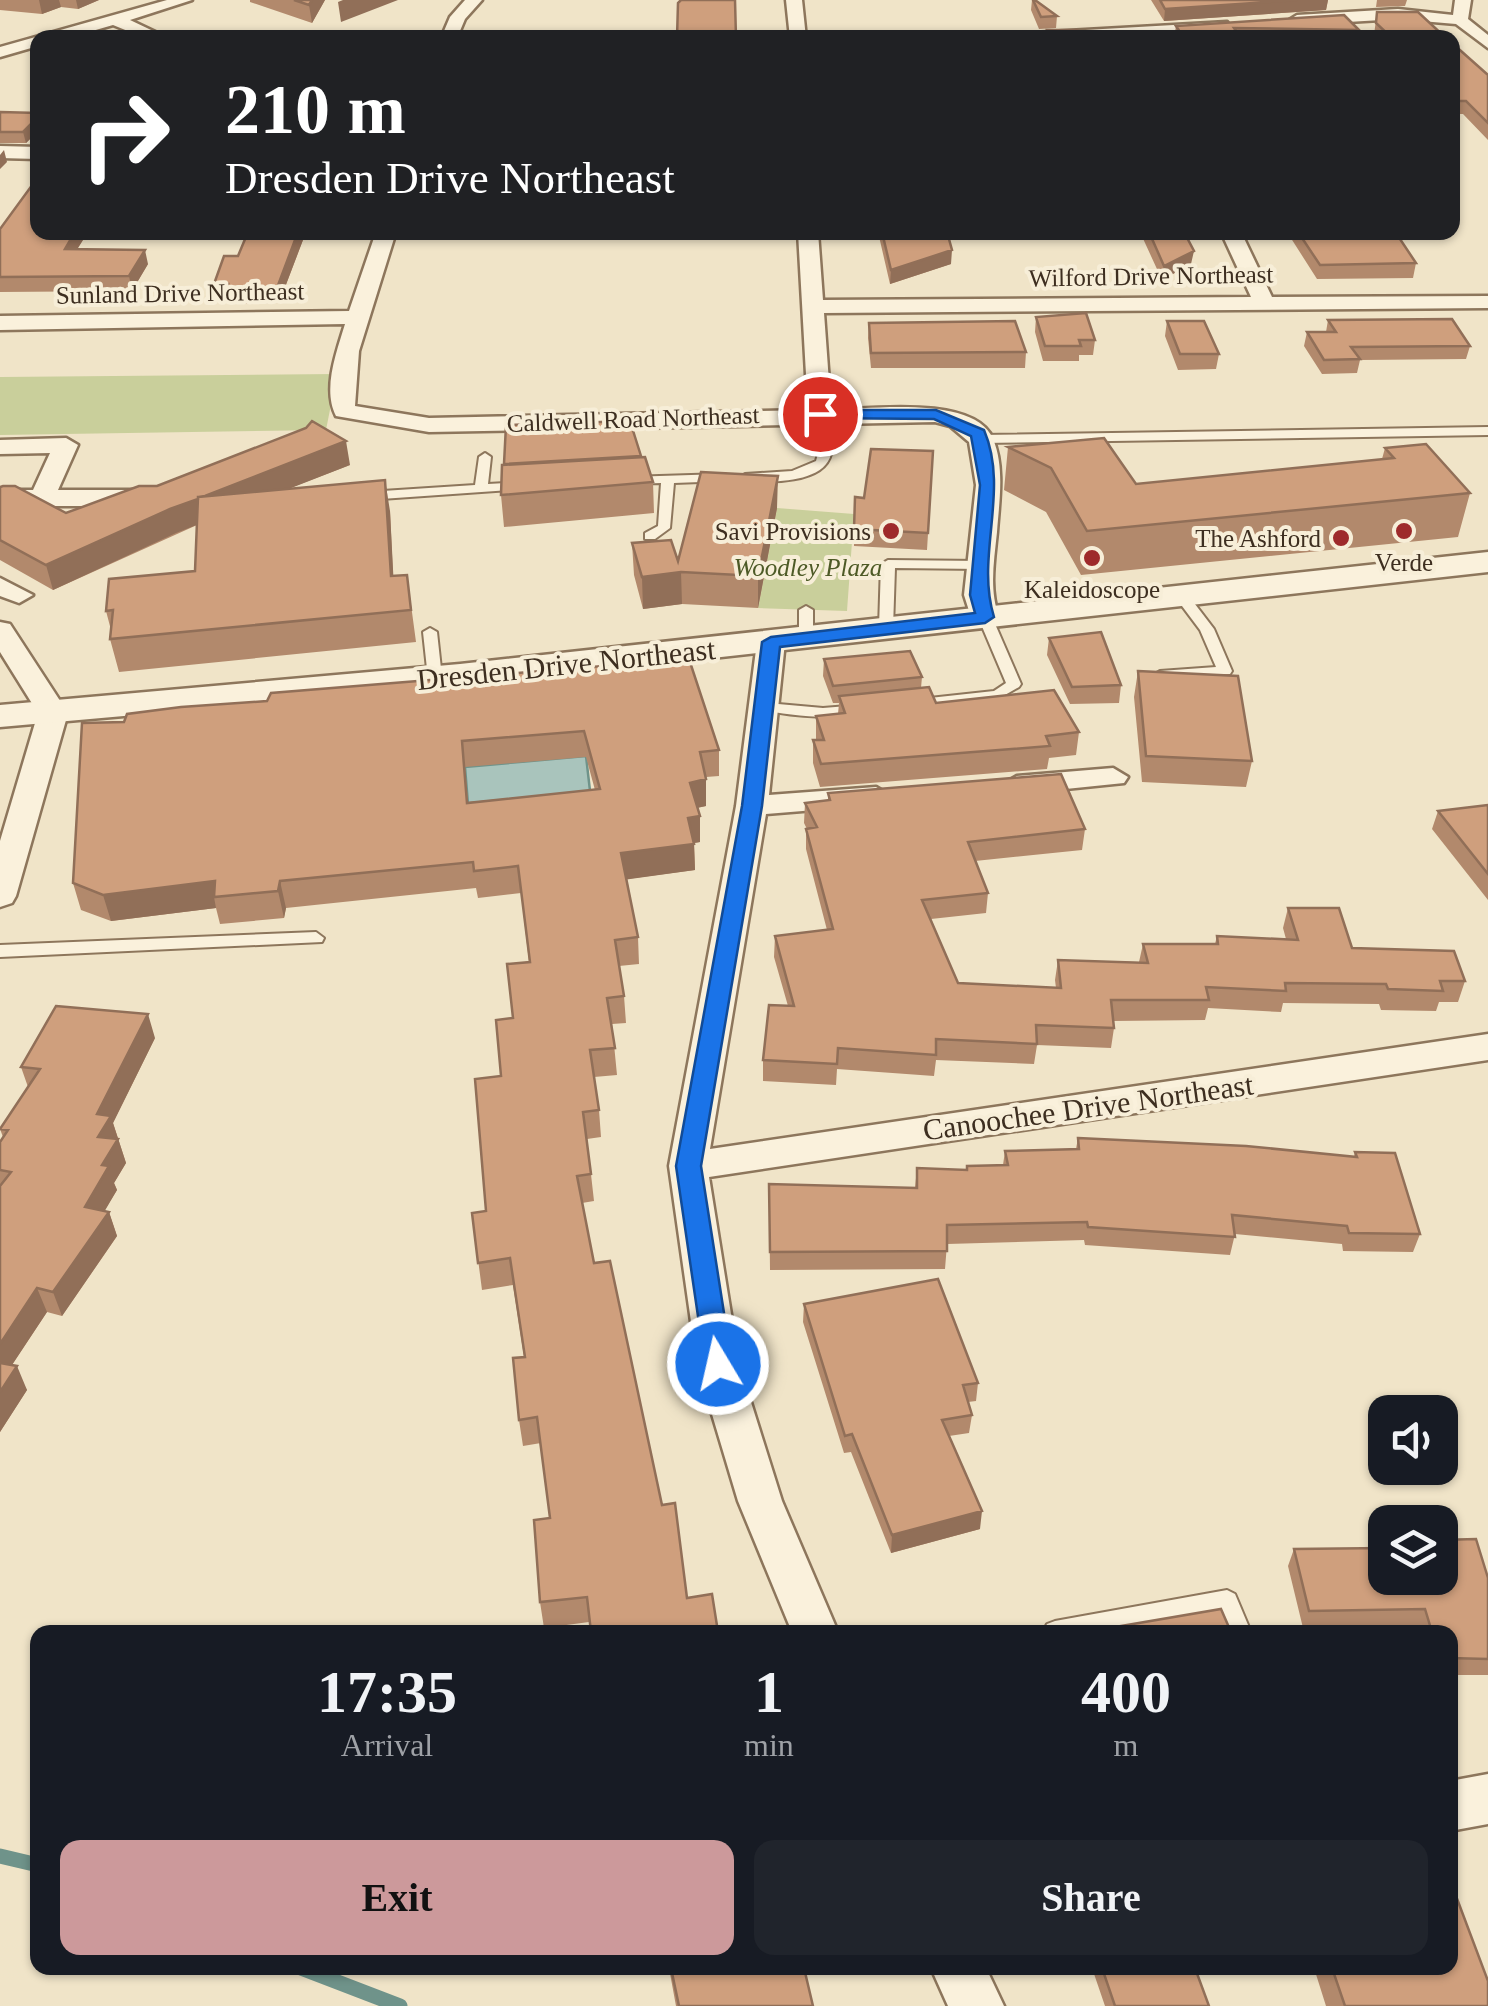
<!DOCTYPE html>
<style>
body{margin:0;font-family:Georgia,serif;background:#20242c;color:#f1f3f6;height:100vh;display:flex;flex-direction:column;font-size:38px;white-space:nowrap}
*{box-sizing:border-box;margin:0}
p{font-size:32px;color:#9ea1a6}
.icon{flex:none;width:55px;height:55px;fill:none;stroke:currentColor;stroke-width:2;stroke-linecap:round;stroke-linejoin:round}
.map{position:relative;flex:1;overflow:hidden}
.drawer{position:absolute;left:30px;top:1625px;width:1428px;height:350px;display:flex;flex-direction:column;background:#171b24;border-radius:20px;box-shadow:0 2px 8px #0004}
.drawer>*{flex:none}
.top-card{position:absolute;left:30px;top:30px;width:1430px;height:210px;border-radius:20px;box-shadow:0 2px 8px #0004;background:#202124;color:#fff;overflow:hidden}
.tools{position:absolute;left:1368px;top:1395px;display:grid;gap:20px}
.tools a{display:grid;place-items:center;width:90px;height:90px;border-radius:20px;background:#171b24;box-shadow:0 2px 8px #0004;font-size:50px}
.pin{position:absolute;display:grid;place-items:center;width:85px;height:85px;color:#fff;margin:-42px;border:5px solid #fff;border-radius:50%;box-shadow:0 2px 10px #0007}
.me{position:absolute;width:110px;margin:-55px;rotate:351deg;stroke-linejoin:round;filter:drop-shadow(0 0 8px #0008)}
.turn{display:flex;align-items:center;gap:35px;height:210px;padding:0 30px;font-size:45px}
.turn .icon{width:130px;height:130px;stroke-width:2.5}
.turn b{display:block;font-size:70px;line-height:85px}
.eta{display:flex;justify-content:space-evenly;align-items:center;height:170px;text-align:center}
.eta b{font-size:60px;font-weight:800;line-height:70px}
.primary-button{display:flex;gap:20px;margin-top:auto;padding:20px 30px}
.primary-button a{flex:1;height:115px;border-radius:20px;background:#cc999b;color:#111;font-size:40px;font-weight:800;line-height:115px;text-align:center}
.primary-button a+a{background:#20242c;color:#f1f3f6}
.map>svg:first-child{display:block}
.green{fill:#c9cf9b}
.water{fill:#a9c4bc;stroke:#6f938a;stroke-width:2.5}
.lines{fill:none;stroke-linecap:round;stroke-linejoin:round}
.stream{stroke:#6f938a;stroke-width:15}
.service-casing{stroke:#8d765c;stroke-width:4}
.minor-casing{stroke:#8d765c;stroke-width:5}
.tertiary-casing{stroke:#8d765c;stroke-width:5}
.service{fill:#faf1dc;fill-rule:evenodd}
.minor{fill:#faf1dc;fill-rule:evenodd}
.tertiary{fill:#faf1dc;fill-rule:evenodd}
.wall{fill:#b2896c;fill-rule:evenodd}
.shaded-wall{fill:#916f58}
.building{fill:#cf9f7d;stroke:#916f58;stroke-width:2.5;fill-rule:evenodd}
.route{fill:#1a73e8;stroke:#114b97;stroke-width:2.5}
.poi-dot{fill:#9e2a2b;stroke:#f7eed8;stroke-width:4}
.labels{text-anchor:middle;dominant-baseline:central;stroke-width:8;stroke-linejoin:round;paint-order:stroke}
.far-street-label{font-size:25px;fill:#3d2e20;stroke:#f7eed8}
.far-poi-label{font-size:25px;fill:#3d2e20;stroke:#f7eed8;text-anchor:end}
.far-park-label{font-size:25px;font-style:italic;fill:#4d5a26;stroke:#f7eed8}
.street-label{font-size:30px;fill:#3d2e20;stroke:#f7eed8}
</style>
<div class="map">
<svg width="1488" height="2006" viewBox="0 0 1488 2006">
<rect width="100%" height="100%" fill="#f0e4c8"/>
<!-- green -->
<path class="green" d="M337 374 326 430 0 435V377Z
M777 508 854 514 847 611 758 608Z"/>
<!-- water -->
<path class="water" d="M586 756 593 817 470 829 465 767Z"/>
<g class="lines">
<!-- stream -->
<path class="stream" d="M0 1856 38 1865
M301 1968 400 2006"/>
<defs>
<path id="service" d="M820 410 826 414C828 426 834 442 831 454 824 484 768 483 745 480V474L792 471 816 461 820 446 814 414Z
M1488 427V435L981 443 975 439 981 435Z
M485 453 491 457 488 484 521 482 527 486 525 489 367 500 361 496 367 492 475 485 479 457Z
M723 474 727 475V481L674 483 670 528 655 539H645V533L658 526 661 483 632 484 628 483V477Z
M888 560 981 561 988 565 981 569 895 568 893 628 886 632 879 628 881 564Z
M1180 590 1185 591 1214 629 1232 671 1230 674 1160 679 1153 675 1160 671 1216 667 1200 630 1173 594Z
M806 606 813 610V638L806 642 799 638V610Z
M985 613 992 617 1021 684 1019 687 998 699 906 707 904 704 911 700 994 691 1006 683 978 617Z
M430 628 437 632 442 678 435 682 428 678 423 632Z
M767 703 823 708 860 705 867 709C846 723 788 715 762 710L760 707Z
M316 932 324 938 322 942 0 957V945Z
M1227 1590 1235 1594 1251 1632H1227L1220 1613 1112 1632H1043L1047 1624 1055 1621Z"/>
<path id="minor" d="M167 0H192L130 20 168 38H145L113 25 68 38H38V46L0 57V47Z
M465 0H482L465 19 457 38H441L450 17Z
M786 0H802L806 38H790Z
M1455 0H1471L1468 19 1488 35V48L1456 24 1398 19 1297 25 1289 20 1297 15 1398 9 1453 15Z
M1227 22 1229 25 1221 30 1024 38 1032 33Z
M0 146 38 147V159L0 158Z
M376 232H396L359 351 355 406 429 418 808 410 798 232H818L823 300 1251 297 1221 232H1241L1272 297 1488 296V308L824 313 831 410C870 409 975 395 993 439 1005 467 999 503 997 532 994 562 989 589 999 617L985 625 971 617 964 595 976 485 969 442 950 426 935 422 429 432 336 416C322 389 337 351 345 324L0 330V316L349 311Z
M66 438 78 445 58 490H154L167 498 154 506H0V490H33L50 453 0 454V440Z
M0 578 33 595 19 603 0 596Z
M0 622 10 624 68 713 16 896 12 903 0 907V841L38 713 0 652Z
M771 634 785 642 769 795 876 787 891 796 876 805 766 814 710 1149 1488 1034V1060L709 1177 739 1364 782 1501 838 1632H792L738 1501 697 1364 669 1166 736 806 757 642Z
M1113 768 1128 777 1124 783 1017 794 1002 785 1017 776Z
M1488 1774V1824L1450 1831V1781Z
M931 1968H986L1004 2006H948Z"/>
<path id="tertiary" d="M1488 552V572L460 686 0 727V705L460 664Z"/>
</defs>
<!-- service casing -->
<use href="#service" class="service-casing"/>
<!-- minor casing -->
<use href="#minor" class="minor-casing"/>
<!-- tertiary casing -->
<use href="#tertiary" class="tertiary-casing"/>
<!-- service -->
<use href="#service" class="service"/>
<!-- minor -->
<use href="#minor" class="minor"/>
<!-- tertiary -->
<use href="#tertiary" class="tertiary"/>
</g>
<!-- wall -->
<path class="wall" d="M0 0H99L78 9 61 7 42 14 0 10Z
M250 0H325L312 23 250 2Z
M1032 0H1035L1057 16 1056 28 1039 29 1031 10Z
M1151 0H1328L1326 10 1164 21Z
M1377 0H1407L1405 6 1376 7Z
M1377 12 1446 38H1376L1374 35Z
M1176 26 1359 30 1357 38H1174Z
M1452 43 1488 75V140L1463 114H1454L1452 113Z
M0 112 38 113V131L26 143H0Z
M0 229 38 232H88L77 249 148 264 132 291 0 292Z
M248 232H306L279 303 228 304 227 298H216L214 284 238 256Z
M878 232H947L951 264 890 284Z
M1140 232H1184L1191 264 1162 280Z
M1287 232H1355V237L1416 263 1413 278 1317 279Z
M1036 317 1095 340 1093 355H1079V361H1043L1035 332Z
M1328 320 1470 346 1466 359 1360 360 1357 373 1322 374 1304 346 1307 332H1326Z
M1167 321 1219 354 1216 369 1178 370 1165 336Z
M869 323 1026 352 1025 368H871L868 338Z
M1008 447 1136 484 1382 459 1385 448 1470 493 1458 537 1081 575 1046 512 1004 490Z
M933 451 927 550 854 546 855 497 864 498Z
M641 457 653 482 654 513 504 527 501 495Z
M350 465 290 488 390 511 393 575H407L416 642 119 672 110 639 111 630 106 611 195 571 197 525 53 590 0 560V487L66 513 157 486Z
M777 508 758 608 682 604 643 609 634 575 632 543 678 561Z
M1049 638 1121 685 1119 703 1070 704 1047 655Z
M689 659 719 750V776L706 777V806L697 808 700 816V842L694 843 695 870 627 879 638 937 639 964 619 966 624 996 626 1023 612 1024 617 1075 594 1077 599 1110 601 1137 587 1139 594 1201 582 1203 589 1622 544 1628 540 1602 550 1518 541 1443 523 1446 519 1420 524 1357 513 1285 482 1290 472 1213 486 1211 501 1076 513 1018 529 962 521 893 478 898 476 888 286 908 284 918 220 924 216 908 111 921 81 910 73 883 124 722 267 701ZM586 757 595 790 468 802 465 767Z
M824 659 922 677 921 688 936 703 1079 732 1076 755 1049 758 1047 769 820 787 813 763V740H816V716L838 714 839 703H833L823 676Z
M1138 671 1252 761 1246 787 1142 782 1134 697Z
M828 793 1085 829 1082 850 975 861 988 893 986 913 931 919 958 983 1056 988 1055 980 1058 960 1139 962 1143 944H1215L1217 936 1286 939 1283 928 1288 908 1352 948 1465 981 1458 1002H1439L1436 1011 1381 1010 1379 1004 1283 1003 1281 1012 1208 1008 1205 1020 1113 1021 1114 1028 1111 1048 1037 1045 1034 1064 936 1060 934 1076 837 1069 836 1085 763 1081V1060L788 1006 774 957 775 936 827 930 806 849V829H807L804 823 805 803 828 800Z
M1488 805V900L1432 829 1438 811Z
M155 1038 113 1123 126 1163 114 1183 117 1190 104 1211 109 1212 117 1236 62 1316 47 1312 12 1365 27 1390 0 1432V1142L3 1137 0 1129 28 1087 21 1067Z
M1078 1138 1354 1157 1355 1152 1420 1234 1413 1252 1343 1251 1342 1244 1235 1234 1230 1255 1085 1245 1084 1240 947 1244 945 1269 770 1270 769 1184 915 1188 917 1168 966 1170 967 1166 1003 1165 1005 1151 1076 1149Z
M804 1304 978 1383 976 1401 968 1402 972 1415 969 1433 949 1436 980 1529 891 1553 851 1452 844 1453 803 1322Z
M1294 1549 1488 1578V1675H1450V1632H1419L1417 1626 1303 1628 1288 1566Z
M669 1968H804L813 2006H676Z
M1092 1968H1195L1209 2006H1105Z
M1314 1968H1450L1488 2006H1326Z"/>
<!-- shaded-wall -->
<path class="shaded-wall" d="M39 0H59L61 7 42 14Z
M76 0H99L78 9Z
M312 0H325L312 23 309 5Z
M343 0H398L341 22 338 2Z
M1297 0H1328L1326 10 1164 21 1165 9Z
M38 117V131L26 143 23 132Z
M4 150 7 162 0 169V155Z
M75 232H88L68 264 65 249Z
M298 232H306L279 303 277 288Z
M145 250 148 264 132 291 129 276Z
M952 250 951 264 890 284 891 270Z
M1194 251 1191 264 1162 280 1164 266Z
M346 441 350 465 176 533 53 590 46 565 170 509Z
M778 476 777 508 758 608V576Z
M385 480 390 511 395 608 391 576Z
M681 572 682 604 643 609 642 577Z
M706 779V806L691 809 690 783Z
M700 816V842L688 844V818Z
M694 844 695 870 623 880 621 853Z
M215 881 214 897 216 908 111 921 103 895Z
M280 881 286 908 284 918 278 891Z
M148 1014 155 1038 113 1123 126 1163 114 1183 117 1190 93 1231 85 1207 98 1137 97 1114Z
M109 1212 117 1236 62 1316 53 1292Z
M37 1288 47 1312 0 1383V1344Z
M17 1366 27 1390 0 1432V1392Z
M982 1511 980 1529 891 1553 892 1535Z"/>
<!-- building -->
<path class="building" d="M294 0H312L309 5Z
M681 0H735L736 38H677L678 3Z
M1033 0H1035L1057 16 1041 17Z
M1160 0H1297L1165 9Z
M1377 12H1418L1446 38H1392L1376 23Z
M1344 15 1359 30 1234 28 1241 38H1184L1176 26Z
M1047 30H1077L1088 38H1050Z
M1452 43 1488 75V123L1466 101H1457L1452 97Z
M0 112 38 113V117L23 132H0Z
M38 177V232H75L65 249 145 250 129 276 0 277V229Z
M248 232H298L277 288 226 289 228 284H214L224 256H238Z
M882 232H947L952 250 891 270Z
M1149 232H1184L1194 251 1164 266Z
M1298 232H1355V237L1398 236 1416 263 1320 265Z
M1086 313 1095 340H1079L1081 346H1045L1036 317Z
M1452 319 1470 346 1351 347 1360 359 1324 360 1307 332H1336L1328 320Z
M1015 321 1026 352 871 353 869 323Z
M1167 321H1204L1219 354H1180Z
M312 421 346 441 205 496 198 497V499L170 509 46 565 0 540V487L3 486H15L66 513 139 486H157L306 428Z
M630 421 641 456 504 464 506 425Z
M1104 438 1136 484 1394 458 1385 448 1426 444 1470 493 1087 531 1051 468 1008 447Z
M871 449 933 451 928 533 854 529 855 497 864 498Z
M645 457 653 482 501 495 502 465Z
M701 472 778 476 758 576 681 572 642 577 632 543 671 540 678 561Z
M385 480 391 576 407 575 411 610 110 639 113 610 106 611 109 579 195 571 198 497Z
M1101 632 1121 685 1072 687 1049 638Z
M910 651 922 677 833 686 824 659Z
M689 659 719 750 700 752 706 779 690 783 700 816 688 818 694 844 621 853 638 937 615 940 624 996 607 998 615 1048 590 1050 599 1110 583 1112 591 1174 577 1176 594 1263 610 1261 662 1505 675 1503 687 1598 712 1594 718 1632H591L587 1597 540 1602 534 1520 550 1518 537 1417 519 1420 513 1358 525 1357 510 1258 478 1263 472 1213 486 1211 475 1079 501 1076 496 1020 513 1018 507 964 530 962 518 866 474 871 473 862 280 881 278 891 214 897 215 881 103 895 73 883 82 723 124 722 127 714 181 707 267 701 271 693ZM584 731 600 789 467 803 462 741Z
M1138 671 1238 676 1252 761 1146 756Z
M929 687 936 703 1054 690 1079 732 1046 736 1050 746 821 764 813 740H824L816 716 845 713 839 696Z
M1061 774 1085 829 968 842 988 893 922 900 958 983 1061 988 1058 960 1148 963 1143 944H1218L1217 936 1298 940 1288 908H1339L1352 948 1454 951 1465 981H1440L1443 991 1388 989 1386 984 1285 983 1286 991 1206 987 1209 1000H1111L1114 1028 1036 1025 1037 1044 936 1039V1055L838 1048 837 1064 763 1060 769 1005 794 1006 775 936 833 929 806 829 817 827 805 803 830 800 828 793Z
M1488 805V874L1438 811Z
M56 1006 148 1014 97 1114 111 1116 98 1137 118 1139 102 1165 109 1166 85 1207 109 1212 53 1292 37 1288 0 1344V1186L11 1172 0 1170V1142L8 1130 0 1129 40 1069 21 1067Z
M1078 1138 1246 1146 1357 1157 1355 1152 1395 1153 1420 1234 1349 1233 1347 1226 1232 1215 1235 1237 1088 1227 1087 1222 947 1225V1251L770 1252 769 1184 917 1188V1168L967 1170V1166L1008 1165 1005 1151 1079 1149Z
M938 1279 978 1383 963 1385 972 1415 942 1420 982 1511 892 1535 852 1434 845 1436 804 1304Z
M0 1363 17 1366 0 1392Z
M1476 1539 1488 1578V1659L1450 1658V1632H1432L1425 1609 1309 1611 1294 1549 1385 1548V1578H1440V1540Z
M1221 1609 1231 1632H1086Z
M1456 1896 1488 1981V2006H1345L1332 1968H1450V1897Z
M671 1968H804L813 2006H679Z
M1102 1968H1195L1209 2006H1115Z"/>
<!-- route -->
<path class="route" d="M820 410H936L984 430C1010 491 975 556 994 617L985 623 780 647 762 806 701 1166 732 1364 728 1372H709L705 1364 676 1166 742 806 762 642 771 637 975 613 970 595 980 485 971 436 934 419 815 418V411Z"/>
<!-- markers -->
<g class="poi-dot">
<circle cx="891" cy="531" r="10"/>
<circle cx="1404" cy="531" r="10"/>
<circle cx="1341" cy="538" r="10"/>
<circle cx="1092" cy="558" r="10"/>
</g>
<g class="labels">
<!-- far-street labels -->
<g class="far-street-label">
<text transform="translate(1151 276) rotate(-1)">Wilford Drive Northeast</text>
<text transform="translate(180 293) rotate(-1)">Sunland Drive Northeast</text>
<text transform="translate(633 419) rotate(-2)">Caldwell Road Northeast</text>
</g>
<!-- far-poi labels -->
<g class="far-poi-label">
<text x="871" y="531">Savi Provisions</text>
<text x="1321" y="538">The Ashford</text>
<text x="1404" y="562" text-anchor="middle">Verde</text>
<text x="1092" y="589" text-anchor="middle">Kaleidoscope</text>
</g>
<!-- far-park labels -->
<g class="far-park-label">
<text x="808" y="567">Woodley Plaza</text>
</g>
<!-- street labels -->
<g class="street-label">
<text transform="translate(566 664) rotate(-6)">Dresden Drive Northeast</text>
<text transform="translate(1088 1107) rotate(-8)">Canoochee Drive Northeast</text>
</g>
</g>
</svg>
<div class="tools">
<a><svg class="icon" aria-label="sound" viewBox="0 0 24 24"><path d="M4 9h4l5-4v14l-5-4H4zM17 9q2 3 0 6"/></svg></a>
<a><svg class="icon" aria-label="layers" viewBox="0 0 24 24"><path d="M12 4l9 5-9 5-9-5zM3 14l9 5 9-5"/></svg></a>
</div>
<div class="pin" style="left:820px;top:414px;background:#d93025"><svg class="icon" aria-label="arrive" viewBox="0 0 24 24"><path d="M6 21V4h12l-3 4 3 4H6"/></svg></div>
<svg class="me" style="left:718px;top:1364px" viewBox="-20 -20 40 40"><circle r="17" fill="#1a73e8" stroke="#fff" stroke-width="3"/><path d="M0-11L8 9 0 5-8 9z" fill="#fff"/></svg>
<div class="top-card">
<div class="turn"><svg class="icon" aria-label="right" viewBox="0 0 24 24"><path d="M7 20v-9h11M14 6l5 5-5 5"/></svg><div><b>210 m</b>Dresden Drive Northeast</div></div>
</div>
<section class="drawer">
<div class="eta">
<div><b>17:35</b><p>Arrival</p></div>
<div><b>1</b><p>min</p></div>
<div><b>400</b><p>m</p></div>
</div>
<div class="primary-button"><a>Exit</a><a>Share</a></div>
</section>
</div>
